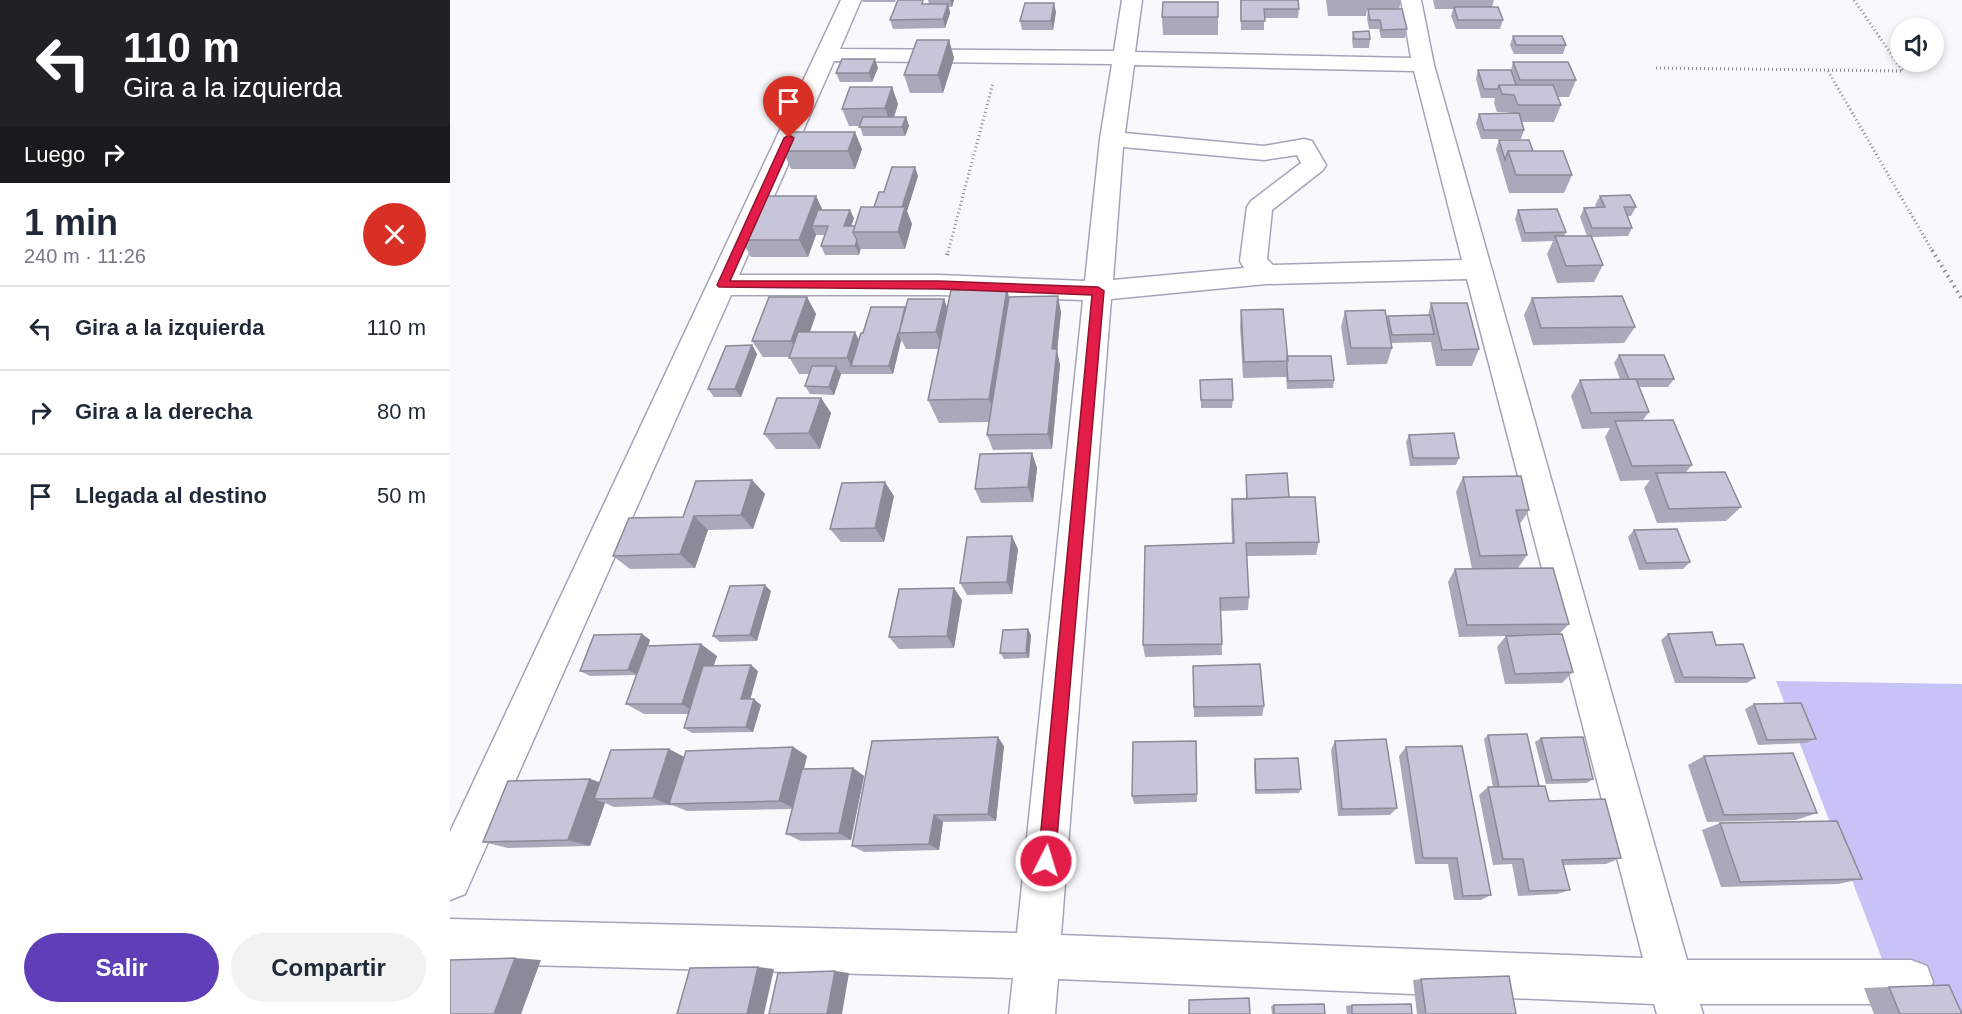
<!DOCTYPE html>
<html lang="es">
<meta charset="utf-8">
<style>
body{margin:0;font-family:Arial,sans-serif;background:#f2f2f3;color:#1f2937;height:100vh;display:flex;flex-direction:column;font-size:22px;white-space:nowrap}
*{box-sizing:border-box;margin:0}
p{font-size:20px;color:#747a83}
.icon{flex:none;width:33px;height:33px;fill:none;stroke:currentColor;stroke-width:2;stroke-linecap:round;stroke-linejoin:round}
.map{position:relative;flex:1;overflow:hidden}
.side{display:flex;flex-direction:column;background:#fff;width:450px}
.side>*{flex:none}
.hud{background:#202124;color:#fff;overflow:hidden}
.tools{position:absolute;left:1440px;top:18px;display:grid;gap:12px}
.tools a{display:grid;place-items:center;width:54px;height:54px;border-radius:50%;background:#fff;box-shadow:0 3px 9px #0003;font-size:30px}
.pin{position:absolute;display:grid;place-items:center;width:51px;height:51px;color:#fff;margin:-62px -26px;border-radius:50% 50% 50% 0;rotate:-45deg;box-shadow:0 0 6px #0007}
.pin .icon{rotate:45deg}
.me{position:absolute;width:66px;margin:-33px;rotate:5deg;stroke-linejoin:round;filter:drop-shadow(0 0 4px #0008)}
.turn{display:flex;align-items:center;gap:21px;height:126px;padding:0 24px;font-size:27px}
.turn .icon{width:78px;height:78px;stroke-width:2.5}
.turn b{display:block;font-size:42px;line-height:51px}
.then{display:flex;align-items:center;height:57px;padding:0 24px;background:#0003;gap:12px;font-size:22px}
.round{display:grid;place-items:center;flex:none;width:63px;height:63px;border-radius:32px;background:#f2f2f3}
.overview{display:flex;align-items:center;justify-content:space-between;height:102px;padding:0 24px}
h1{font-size:36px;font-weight:700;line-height:45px}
.action{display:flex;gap:12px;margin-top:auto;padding:12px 24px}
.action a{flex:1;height:69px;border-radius:36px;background:#5e3fb7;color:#fff;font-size:24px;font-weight:700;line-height:69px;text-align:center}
.action a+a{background:#f2f2f3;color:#1f2937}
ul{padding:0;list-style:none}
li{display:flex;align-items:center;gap:18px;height:84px;padding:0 24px;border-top:2px solid #e0e1e3}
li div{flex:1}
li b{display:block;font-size:22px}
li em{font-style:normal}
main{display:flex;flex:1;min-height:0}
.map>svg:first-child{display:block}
.green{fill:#c8c3f6}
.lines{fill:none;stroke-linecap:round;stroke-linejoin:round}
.minor-casing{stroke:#a5a3b7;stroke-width:3}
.path-far1{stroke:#88888d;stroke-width:3;stroke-dasharray:1 3;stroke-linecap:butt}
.path{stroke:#88888d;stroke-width:4;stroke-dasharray:1.5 4.5;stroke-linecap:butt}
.minor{fill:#fff;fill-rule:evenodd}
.wall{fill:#aaa9bb}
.shaded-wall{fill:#8b8a98}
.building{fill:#c6c5d9;stroke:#8b8a98;stroke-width:1.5}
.route{fill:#e11d48;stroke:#92132f;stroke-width:1.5}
</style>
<main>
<section class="side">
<div class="hud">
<div class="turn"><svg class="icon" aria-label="left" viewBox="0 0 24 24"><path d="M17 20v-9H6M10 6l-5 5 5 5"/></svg><div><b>110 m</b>Gira a la izquierda</div></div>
<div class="then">Luego<svg class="icon" aria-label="right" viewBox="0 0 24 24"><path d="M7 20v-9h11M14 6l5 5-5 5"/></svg></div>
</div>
<div class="overview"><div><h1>1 min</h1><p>240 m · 11:26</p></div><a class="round" style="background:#d93025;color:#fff"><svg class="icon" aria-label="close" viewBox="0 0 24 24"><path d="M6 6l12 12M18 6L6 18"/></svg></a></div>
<ul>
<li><svg class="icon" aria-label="left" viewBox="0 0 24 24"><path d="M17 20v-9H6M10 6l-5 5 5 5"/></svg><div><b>Gira a la izquierda</b></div><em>110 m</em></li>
<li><svg class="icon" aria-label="right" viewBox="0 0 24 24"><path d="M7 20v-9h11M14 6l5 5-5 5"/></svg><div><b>Gira a la derecha</b></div><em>80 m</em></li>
<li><svg class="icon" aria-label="arrive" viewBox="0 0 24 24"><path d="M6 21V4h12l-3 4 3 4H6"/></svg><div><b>Llegada al destino</b></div><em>50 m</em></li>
</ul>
<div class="action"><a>Salir</a><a>Compartir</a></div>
</section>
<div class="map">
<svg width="1512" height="1014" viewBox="0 0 1512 1014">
<rect width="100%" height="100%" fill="#f9f9fd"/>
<!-- green -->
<path class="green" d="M1326 681 1512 684V1014H1453Z"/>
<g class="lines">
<defs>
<path id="minor" d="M391 0H411L390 49 664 51 672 0H692L685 52 961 58 951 0H971L984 65 1237 960H1461L1477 966 1483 982 1477 998 1461 1004H1250L1253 1014H1207L1204 1004 608 979 605 1014H559L563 978 0 963V919L567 933 633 300 489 295H281L15 894 0 900V832ZM384 61 662 64 650 139 635 281 489 275H289ZM684 65 964 71 1012 260 823 265 817 259 822 210 873 170 876 165 862 141 854 139 814 146 675 133ZM673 147 814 160 847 155 851 163 801 201 797 207 790 261 794 268 663 280ZM1017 279 1193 958 611 935 661 299 816 284Z"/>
</defs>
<!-- minor casing -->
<use href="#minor" class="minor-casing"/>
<!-- path-far1 -->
<path class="path-far1" d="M1404 0 1453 71
M1206 68 1454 71
M1378 71 1483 252
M498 252 543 83"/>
<!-- path -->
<path class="path" d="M1482 250 1512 299
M497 255 498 250"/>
<!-- minor -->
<use href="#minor" class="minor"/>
</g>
<!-- wall -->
<path class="wall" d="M412 0H446L445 2H413Z
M478 0H504L502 7H499L500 13 495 28 443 29 440 20 476 4H479Z
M790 0 849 9 848 18H814V30H791Z
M876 0H951L949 9 957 29 955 38H931L929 29H919L917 18 918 10H917L916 16H878Z
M983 0H1044L1042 7 1053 20 1050 29H1006L1001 16 1003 9H985Z
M606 12 603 30H572L570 21Z
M712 17H768V35H713Z
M903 32 920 39 919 48H903L902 40Z
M1063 36 1116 45 1113 54H1064L1060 45Z
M499 40 504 58 493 93H460L454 75Z
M1063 62 1126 80 1119 97H1108L1111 105 1104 122H1072L1074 130 1071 139H1031L1026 123 1029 114 1059 113 1058 112H1047L1044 103 1045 98H1031L1026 79 1028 70H1061Z
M428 68 422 82H390L386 73Z
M442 87 448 104 444 117H456L459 126 455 136H413L410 126H399L392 109Z
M1049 140 1122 175 1114 193H1059L1046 149Z
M412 149 405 169H341L333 151Z
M468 176 457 211 462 224 455 249H411L409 255H375L371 246 375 235H366L358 257H301L291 240 366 196 372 210 404 218 401 226H405L424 207 434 192Z
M1150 196 1186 207 1181 216H1177L1182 228 1178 236 1142 237 1153 265 1144 282 1107 283 1097 254 1103 241 1072 242 1065 219 1068 210 1116 232 1114 236H1137L1130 217 1134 208H1147L1145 205Z
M357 297 366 314 360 332 409 340 413 333 455 307 494 299 497 308 559 297 611 312 607 351 610 365 602 449 543 450 537 435 539 422 489 423 478 400 489 349H456L452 341H451L443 374H391L384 395 360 394 355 386 359 374H349L339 357H313L302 341Z
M1082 298 1185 327 1174 343 1083 345 1074 315Z
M981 303 1029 349 1022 366H986L981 342 941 343 942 348 937 364 897 365 891 327 895 311 937 321 938 316 978 315Z
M791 310 837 356 884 380 883 388 837 389 836 376V377L793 378 790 326Z
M302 345 307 354 291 397H264L258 389Z
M1169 355 1224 379 1218 387H1189L1199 412 1193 420 1242 465 1235 473 1291 507 1276 521 1207 523 1194 488 1200 480 1170 481 1155 437 1160 428 1132 429 1121 396 1130 380 1170 379 1164 363Z
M750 380 783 400 782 408H751Z
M371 398 381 413 370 449H326L314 434Z
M959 435 1009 458 1006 465 960 466 956 442Z
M582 453 587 468 583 502 531 503 525 489Z
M796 475 839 497 869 542 866 555 797 556 799 597 798 610 771 611 772 655 695 657 693 645 782 543 781 513 782 499H796Z
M1013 477 1079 510 1070 524 1077 555 1068 568 1022 569 1006 492Z
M302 480 315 494 303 529 258 530 245 568 180 569 163 556 233 517Z
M444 496 434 542H391L380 529Z
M1184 530 1240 562 1233 569 1189 570 1178 537Z
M568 549 562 594 517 595 510 583Z
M1005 569 1119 624 1109 634 1123 672 1112 683 1055 684 1047 647 1056 636 1009 637 998 582Z
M321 591 307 641 270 642 263 636Z
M512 600 504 648 449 649 439 637Z
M578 629 581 635 579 658 554 659 550 653Z
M192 634 200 640 198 646 267 656 263 666 308 671 300 699 311 705 303 732 242 733 234 728 238 714H194L176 704 186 675 140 676 130 671Z
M1218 634 1266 645 1305 678 1297 683H1225L1211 640Z
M743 666 814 706 812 716 744 717Z
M1304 704 1366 739 1356 743 1308 745 1295 709Z
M1038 735 1089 786 1099 801 1171 858 1156 864 1113 865 1120 890 1107 894 1068 896 1062 864 1043 865 1029 795 1038 787H1043L1034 739Z
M1091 738 1143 779 1137 783 1096 784 1085 742Z
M746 741 747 802 684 804 682 796Z
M885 741 947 808 940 815 888 816 881 750Z
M554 746 546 821 493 822 489 850 414 852 402 846Z
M343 747 357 756 354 769 403 768 414 776 401 840 351 841 336 834 343 809 237 811 222 805 164 807 155 803 140 846 58 848 33 842 140 779 150 782 219 749 234 757Z
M956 747 1041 895 1031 900H1004L998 864H965L949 756Z
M1254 756 1367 813 1346 820 1257 822 1238 765Z
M805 759 851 789 849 793 805 794 804 763Z
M1270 823 1412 879 1388 884 1271 887 1252 830Z
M971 979 1066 1014H967L963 980Z
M1439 987 1512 1014H1424L1414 988Z
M824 1005 875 1014H822L821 1006Z
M902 1005 962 1014H897L896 1006Z"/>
<!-- shaded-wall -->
<path class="shaded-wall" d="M500 0H504L502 7Z
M604 3 606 12 603 30 601 21Z
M498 4 500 13 495 28 493 19Z
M499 40 504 58 493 93 488 75Z
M425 59 428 68 422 82 419 73Z
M442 87 448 104 441 126 435 108Z
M456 117 459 126 455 136 452 127Z
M405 132 412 149 405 169 398 151Z
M465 167 468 176 457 211 462 224 455 249 448 232 450 215Z
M366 196 374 213 362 226 366 235 358 257 349 240Z
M400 210 404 218 398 235 394 226Z
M407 240 410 249 409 255 405 246Z
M557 289 563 313 547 422 539 399Z
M608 296 611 312 607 351 610 365 602 449 598 434 602 349Z
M357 297 366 314 351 357 341 341Z
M494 299 500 315 493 349 486 332Z
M405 332 413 348 401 366 397 358Z
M448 333 451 341 443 374 439 366Z
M302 345 307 354 291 397 285 389Z
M386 366 391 374 384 395 379 387Z
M371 398 381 413 370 449 359 433Z
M582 453 587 468 583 502 578 487Z
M302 480 315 494 303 529 291 515Z
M435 482 444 496 434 542 425 528Z
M244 516 258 530 245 568 230 554Z
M562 536 568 549 562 594 557 582Z
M315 585 321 591 307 641 300 635Z
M504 588 512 600 504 648 497 636Z
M578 629 581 635 579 658 576 653Z
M192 634 200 640 188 675 178 670Z
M251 644 267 656 248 714 232 704Z
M301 665 308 671 299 704 291 699Z
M304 699 311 705 303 732 296 727Z
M548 737 554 746 546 821 538 814Z
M343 747 357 756 344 808 329 801Z
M219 749 236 758 219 804 222 806 203 798Z
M403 768 414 776 401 840 389 833Z
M140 779 161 787 144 799 155 803 140 846 118 840Z
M484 815 493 822 489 850 479 844Z
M65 958 91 960 71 1014H44Z
M308 967 324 969 314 1014H297Z
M385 971 399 973 392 1014H377Z"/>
<!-- building -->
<path class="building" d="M448 0H473L472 4H498L493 19 440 20Z
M791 0H848L849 9H814L815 21H791Z
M713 2H768V17H712Z
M575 3H604L601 21H570Z
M1004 7H1048L1053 20H1008Z
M918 9H952L957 29 932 30 930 20H920Z
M919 31 920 39H904L903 32Z
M1063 36H1112L1116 45H1066Z
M467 40H499L488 75H454Z
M392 59H425L419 73H386Z
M1063 62H1118L1126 80H1070Z
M1028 70H1061L1066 85H1049L1048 89H1034Z
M1049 85H1103L1111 105H1068L1064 95 1052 94Z
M400 87H442L435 108 392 109Z
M1069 113 1074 130H1034L1029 114Z
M413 117H456L452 127H409Z
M341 132H405L398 151H333Z
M1049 140H1079L1083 151H1058L1055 160Z
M1058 151H1113L1122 175H1066Z
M442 167H465L452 207H424L429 192H434Z
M1180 195 1186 207H1174L1182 228H1142L1134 208 1155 207 1150 196Z
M311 196H366L349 240H291Z
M411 207H455L448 232H403Z
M1107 209 1116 232 1075 233 1068 210Z
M368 210H400L394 226H405L403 232 407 240 405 246H371L378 226H362Z
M1105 236H1141L1153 265 1116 266Z
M557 289 539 399 478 400 501 290Z
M608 296 602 349H607L598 434 537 435 559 297Z
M1172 296 1185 327 1091 328 1082 298Z
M319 297H357L341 341H302Z
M458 299H494L486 332 449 333Z
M981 303H1017L1029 349 992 350Z
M421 307H455L449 333H454H448L439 366H401L411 333H413Z
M833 309 838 361 794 362 791 310Z
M935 310 942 348H901L895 311Z
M980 315 984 334 942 335 938 316Z
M348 332H405L397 358H339Z
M302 345 285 389H258L276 346Z
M1169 355H1214L1224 379H1179Z
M837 356H881L884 380 838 381 837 368Z
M362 366H386L379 387 355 386Z
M782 379 783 400H751L750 380Z
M1186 379 1199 412 1141 413 1130 380Z
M327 398H371L359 433 314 434Z
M1223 420 1242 465 1182 466 1165 421Z
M1004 433 1009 458H963L959 435Z
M582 453 578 487 525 489 530 454Z
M1275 472 1291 507 1219 509 1206 473Z
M837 473 839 497 797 499 796 475Z
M1071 476 1079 510H1066L1077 555 1030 556 1013 477Z
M302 480 291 515 244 516 230 554 163 556 179 518 233 517 246 481Z
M435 482 425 528 380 529 392 483Z
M841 497H865L869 542 796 543 799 597 770 598 772 644 693 645 695 546 784 543 782 499Z
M1227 529 1240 562 1196 563 1184 530Z
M562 536 557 582 510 583 517 537Z
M1103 568 1119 624 1017 625 1005 569Z
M315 585 300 635 263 636 280 586Z
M504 588 497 636 439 637 449 589Z
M578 629 576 653H550L553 630Z
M1262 632 1266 645 1293 644 1305 678 1233 677 1218 634Z
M192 634 178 670 130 671 144 635Z
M1112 634 1123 672 1065 674 1056 636Z
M251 644 232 704H176L197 646Z
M810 664 814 706 744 707 743 666Z
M301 665 291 699H304L296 727 234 728 253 666Z
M1351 703 1366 739 1317 740 1304 704Z
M1077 734 1089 786 1049 787 1038 735Z
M548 737 538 814 484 815 479 844 402 846 422 741Z
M1133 737 1143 779 1102 780 1091 738Z
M936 739 947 808 892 809 885 741Z
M746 741 747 794 682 796 683 742Z
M1012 746 1041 895 1013 896 1007 858H973L956 747Z
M343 747 329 801 219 804 236 751Z
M219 749 203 798 144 799 161 750Z
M1343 753 1367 813 1274 815 1254 756Z
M848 758 851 789 806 790 805 759Z
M403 768 389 833 336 834 352 769Z
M140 779 118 840 33 842 58 781Z
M1095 786 1099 801 1155 799 1171 858 1112 860 1120 890 1079 891 1073 859H1053L1038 787Z
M1387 821 1412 879 1290 882 1270 823Z
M65 958 44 1014H0V960Z
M308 967 297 1014H227L240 968Z
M385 971 377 1014H319L328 973Z
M1059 976 1066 1014H976L971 979Z
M1499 985 1512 1014H1450L1439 987Z
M799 998 800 1014H739V1000Z
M874 1004 875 1014H824V1005Z
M961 1004 962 1014H902V1005Z"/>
<!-- route -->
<path class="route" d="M339 135 344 138 280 281H489L648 287 654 291 605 861 603 867 596 870 590 867 588 861 642 295 489 289 269 287 267 285 334 138Z"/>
</svg>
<div class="tools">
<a><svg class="icon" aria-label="sound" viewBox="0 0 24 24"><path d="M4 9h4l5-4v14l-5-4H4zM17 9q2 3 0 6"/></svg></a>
</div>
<div class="pin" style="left:339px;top:138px;background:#d93025"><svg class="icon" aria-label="arrive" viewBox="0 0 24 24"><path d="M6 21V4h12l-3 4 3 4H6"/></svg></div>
<svg class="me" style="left:596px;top:861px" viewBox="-20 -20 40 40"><circle r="17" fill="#e11d48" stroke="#fff" stroke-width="3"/><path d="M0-11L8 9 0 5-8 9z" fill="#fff"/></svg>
</div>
</main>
